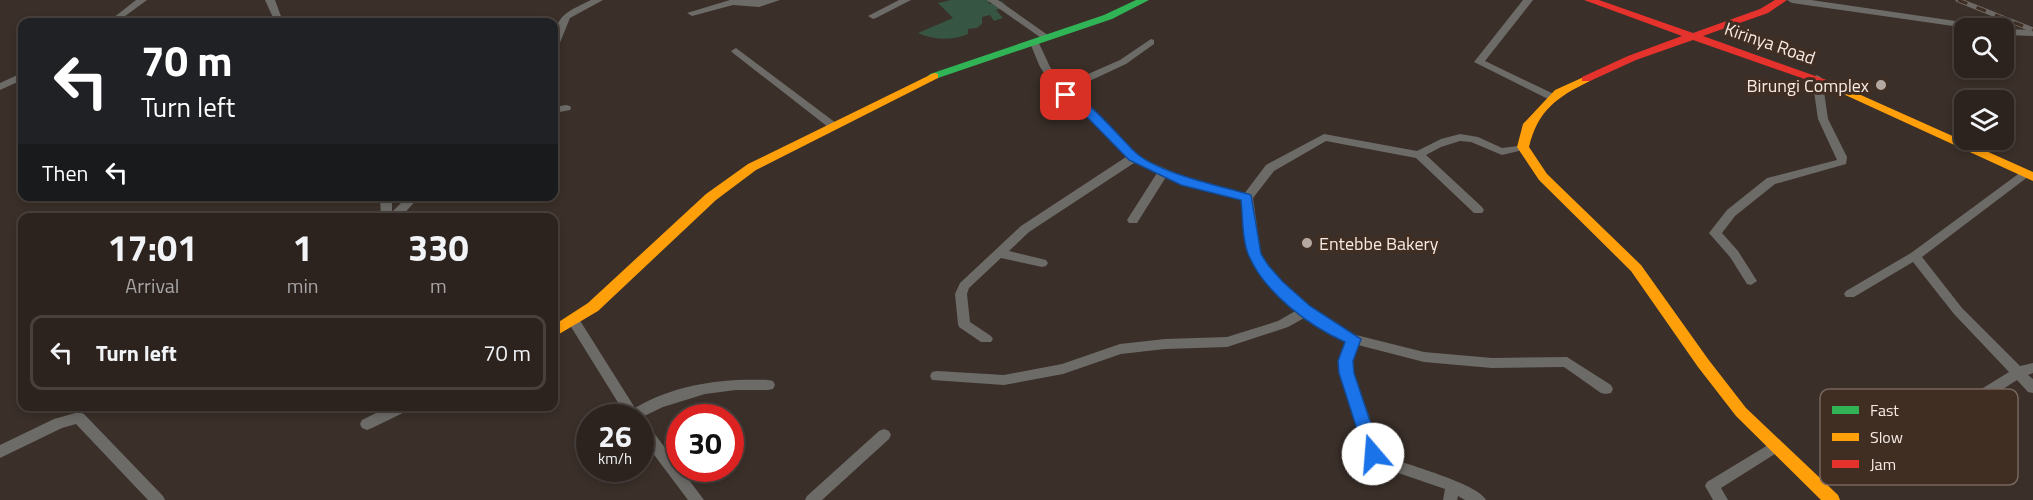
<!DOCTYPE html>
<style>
body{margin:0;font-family:"Titillium Web",sans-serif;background:#342b28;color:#f1f3f6;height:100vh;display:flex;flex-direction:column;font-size:22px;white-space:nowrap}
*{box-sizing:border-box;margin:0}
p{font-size:20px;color:#a6a4a4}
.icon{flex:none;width:33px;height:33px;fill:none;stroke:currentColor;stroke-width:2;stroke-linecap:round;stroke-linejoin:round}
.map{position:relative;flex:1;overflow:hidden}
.sheet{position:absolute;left:18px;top:213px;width:540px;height:198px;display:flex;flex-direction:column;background:#2c231f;border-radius:12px;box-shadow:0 3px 9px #0003,0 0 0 2px #48403d}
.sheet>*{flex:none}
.guide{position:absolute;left:18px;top:18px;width:540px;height:183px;border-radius:12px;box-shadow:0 3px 9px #0003,0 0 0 2px #48403d;background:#202124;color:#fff;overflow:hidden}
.buttons{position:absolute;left:1954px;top:18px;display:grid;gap:12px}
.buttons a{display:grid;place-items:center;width:60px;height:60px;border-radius:12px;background:#2c231f;box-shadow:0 3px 9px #0003,0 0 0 2px #48403d;font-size:30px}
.speed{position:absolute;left:576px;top:404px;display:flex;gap:12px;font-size:30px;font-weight:700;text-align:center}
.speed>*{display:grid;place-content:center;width:78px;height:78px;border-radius:50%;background:#2c231f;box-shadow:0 3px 9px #0003,0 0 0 2px #48403d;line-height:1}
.speed small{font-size:15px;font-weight:400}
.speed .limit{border:9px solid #d22;background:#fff;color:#111}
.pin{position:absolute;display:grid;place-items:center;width:51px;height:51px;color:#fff;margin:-26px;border-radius:12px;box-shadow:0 3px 9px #0006}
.me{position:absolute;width:66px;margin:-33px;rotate:342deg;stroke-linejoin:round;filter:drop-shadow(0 0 4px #0008)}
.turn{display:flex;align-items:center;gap:21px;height:126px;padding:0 24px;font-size:27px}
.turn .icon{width:78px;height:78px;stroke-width:2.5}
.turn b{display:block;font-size:42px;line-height:51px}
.then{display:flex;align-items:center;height:57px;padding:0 24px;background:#0003;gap:12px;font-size:22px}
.eta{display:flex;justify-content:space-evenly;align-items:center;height:102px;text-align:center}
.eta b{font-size:36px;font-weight:700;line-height:42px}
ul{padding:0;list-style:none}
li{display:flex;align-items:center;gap:18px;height:75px;margin:0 12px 9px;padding:0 12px;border:3px solid #48403d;border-radius:12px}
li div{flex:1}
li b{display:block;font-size:22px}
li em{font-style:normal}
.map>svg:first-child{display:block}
.green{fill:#365542}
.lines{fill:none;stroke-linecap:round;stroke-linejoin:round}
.street{fill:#6d6b67;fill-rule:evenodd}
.fast{fill:#30b455;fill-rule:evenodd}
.slow{fill:#ff9f0a;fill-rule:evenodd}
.jam{fill:#e5322d;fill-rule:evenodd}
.rail-casing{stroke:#6d6964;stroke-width:5}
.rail{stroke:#402e23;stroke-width:3;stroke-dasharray:10;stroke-linecap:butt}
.route{fill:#1a73e8;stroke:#114b97;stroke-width:1.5}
.poi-dot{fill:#b4a9a2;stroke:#402e23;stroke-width:2}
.labels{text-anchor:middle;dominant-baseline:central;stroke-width:6;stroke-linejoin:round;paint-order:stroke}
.street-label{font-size:18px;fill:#f6eae3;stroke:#402e23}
.poi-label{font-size:18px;fill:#f6eae3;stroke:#402e23;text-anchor:end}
.key{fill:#402e23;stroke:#77665d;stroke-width:1.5}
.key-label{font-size:16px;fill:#f6eae3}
</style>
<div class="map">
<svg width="2033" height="500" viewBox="0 0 2033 500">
<rect width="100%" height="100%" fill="#3a2f29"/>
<!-- green -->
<path class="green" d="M951 0H992L988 4 1002 1 1007 7 996 10 1003 18 994 21 990 15 982 17V24L977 28 968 29V34C953 41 933 40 918 33L953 18 938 3Z"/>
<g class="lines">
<!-- street -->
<path class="street" d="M136 0H147L117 22H108Z
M265 0H275L283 22H275Z
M591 0H603L570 18 559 45 554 48C554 15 565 13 591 0Z
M730 0H780L759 7 733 5 692 16 687 13Z
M899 0H911L876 18 873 19 868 16Z
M987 0H998L1052 38 1050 40H1044Z
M1523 0H1533L1485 61 1556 95 1557 97 1556 99H1548L1474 62Z
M1787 0H1811L1983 25 1988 28H1967L1792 3Z
M2004 29 2033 30V36L2004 35Z
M1151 39 1154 40V44L1126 64 1068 91 1097 114 1137 156 1189 179 1244 194 1266 165 1324 134 1417 151 1441 139 1460 134 1478 137 1502 148 1527 145 1528 147 1527 149 1502 155 1471 142 1460 141 1441 147 1426 155 1482 207 1484 210 1482 213H1474L1416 158 1326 141 1274 171 1253 198 1261 254 1267 265 1282 283 1309 307 1342 329 1356 335 1424 352 1492 358 1567 357 1611 385 1613 389 1611 393 1606 394 1601 393 1564 367 1492 368 1424 362 1358 345 1353 361 1354 373 1383 456C1403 463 1479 484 1486 500H1465L1458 496 1457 500H1443L1445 489 1372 464 1340 373 1339 361 1346 341 1332 335 1306 317 1288 327 1227 347 1165 349 1121 354 1063 374 1004 385 932 380 930 376 932 372 937 371 1004 375 1062 364 1120 344 1165 339 1227 337 1278 321 1297 310C1280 295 1255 276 1249 252 1244 236 1244 217 1242 200L1181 185 1166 177 1137 223H1129L1127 220 1157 173 1134 163 1029 232 1009 251 1046 260 1048 263 1046 266 1042 267 1001 258 969 288 967 294 970 322 991 336 993 339 991 342H981L959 327 958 324 955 294 960 283 1021 226 1126 157 1089 118 1057 92 1040 67 1030 43 1032 41H1038L1050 67 1063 85 1120 60Z
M736 48 836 123 837 125 836 127H828L733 53 731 51Z
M22 73V80L0 90V83Z
M1817 75 1822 78 1828 119 1847 157 1846 164 1775 184 1735 216 1722 233 1738 251 1757 281 1751 285 1747 284 1730 257 1709 233 1727 210 1767 178 1837 160 1818 119 1812 78Z
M566 105 570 106 571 108 570 110 554 113V107Z
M2025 169 2031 173 2029 176 1922 257 1962 308 2020 366 2033 363V373L2028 375 2033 379V393L2028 392 2017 380 1972 409 1920 426 1915 424 1913 420 1915 416 1962 401 2009 372 1954 314 1913 262 1854 297H1846L1844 294 1846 291 1911 253Z
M380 196H392V212L408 196H420L400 218H381Z
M574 317 579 319 635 408C675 384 723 378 768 380L773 381 775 385 773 389 768 390H736L705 394 663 407 640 418 627 417 568 322 569 319Z
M390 406H411L409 410 372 428 367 430 362 428 360 424 362 420Z
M79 412 84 414 163 496 165 500H148L76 424 62 428 0 458V445L54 419Z
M640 420 645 421 704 500H688L640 436Z
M884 429 889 431 891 435 889 439 822 500H805L807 496 879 431Z
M1773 442 1778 444 1780 448 1778 452 1721 488 1728 500H1713L1705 486 1707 482Z"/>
<!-- fast -->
<path class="fast" d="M1136 0H1149L1112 19 938 78H930L928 76 930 74 1104 15Z"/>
<!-- slow -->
<path class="slow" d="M934 73 938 74V78L756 170 716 200 598 311 554 337V325L588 303 706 194 748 164Z
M1586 76 1592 79 1590 81C1557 97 1538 110 1529 147L1547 174 1641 265 1708 359 1746 408 1838 495 1840 500H1821L1736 416 1698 367 1631 271 1539 180 1517 147 1523 124 1555 90Z
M1834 83 2033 172V181L1830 88 1828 86Z"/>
<!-- jam -->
<path class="jam" d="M1584 0H1599L1693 33 1760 9 1775 0H1787L1768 13 1703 36 1838 84 1840 86 1834 89 1830 88 1693 40 1636 60 1590 81H1582V77L1628 56 1682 36Z"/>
<defs>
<path id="rail" d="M1958 0 2033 30"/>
</defs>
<!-- rail casing -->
<use href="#rail" class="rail-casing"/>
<!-- rail -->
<use href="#rail" class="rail"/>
</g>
<!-- route -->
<path class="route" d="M1062 92C1080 88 1121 139 1135 152 1157 173 1221 186 1251 195L1261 254 1268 265 1283 282 1310 306 1361 339 1353 361 1354 373 1381 454 1378 459H1367L1365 454 1339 373 1338 361 1345 342C1309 326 1265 293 1249 256 1242 241 1243 217 1241 200L1181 185 1129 160 1089 119 1062 97Z"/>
<!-- markers -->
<g class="poi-dot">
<circle cx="1881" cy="85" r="6"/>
<circle cx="1307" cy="243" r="6"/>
</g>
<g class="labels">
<!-- street labels -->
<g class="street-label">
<text transform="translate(1770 43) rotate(19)">Kirinya Road</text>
</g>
<!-- poi labels -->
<g class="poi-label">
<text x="1869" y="85">Birungi Complex</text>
<text x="1319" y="243" text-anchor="start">Entebbe Bakery</text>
</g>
</g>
<!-- legend -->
<rect x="1820" y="389" width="198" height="96" rx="9" class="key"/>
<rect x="1832" y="406" width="27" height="8" fill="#30b455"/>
<rect x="1832" y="433" width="27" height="8" fill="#ff9f0a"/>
<rect x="1832" y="460" width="27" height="8" fill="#e5322d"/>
<g class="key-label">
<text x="1870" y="416">Fast</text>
<text x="1870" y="443">Slow</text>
<text x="1870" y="470">Jam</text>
</g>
</svg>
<div class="buttons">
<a><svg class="icon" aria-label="search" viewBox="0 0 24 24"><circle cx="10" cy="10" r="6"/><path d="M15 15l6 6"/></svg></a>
<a><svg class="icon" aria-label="layers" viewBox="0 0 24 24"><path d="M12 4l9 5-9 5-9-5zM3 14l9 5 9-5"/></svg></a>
</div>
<div class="speed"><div>26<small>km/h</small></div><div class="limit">30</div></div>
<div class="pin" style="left:1066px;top:95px;background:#d93025"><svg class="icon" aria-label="arrive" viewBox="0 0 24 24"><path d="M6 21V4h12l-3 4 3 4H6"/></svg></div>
<svg class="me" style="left:1373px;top:454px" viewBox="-20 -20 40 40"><circle r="19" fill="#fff"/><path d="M0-13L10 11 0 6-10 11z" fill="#1a73e8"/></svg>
<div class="guide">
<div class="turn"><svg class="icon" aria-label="left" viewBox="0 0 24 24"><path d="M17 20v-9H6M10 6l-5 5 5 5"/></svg><div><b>70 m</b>Turn left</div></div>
<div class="then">Then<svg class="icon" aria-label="left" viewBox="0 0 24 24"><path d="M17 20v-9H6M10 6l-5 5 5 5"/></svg></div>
</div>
<section class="sheet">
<div class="eta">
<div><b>17:01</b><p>Arrival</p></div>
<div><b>1</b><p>min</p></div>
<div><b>330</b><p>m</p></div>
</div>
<ul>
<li><svg class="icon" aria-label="left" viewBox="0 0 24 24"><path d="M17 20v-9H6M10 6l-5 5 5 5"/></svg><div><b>Turn left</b></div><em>70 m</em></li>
</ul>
</section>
</div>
